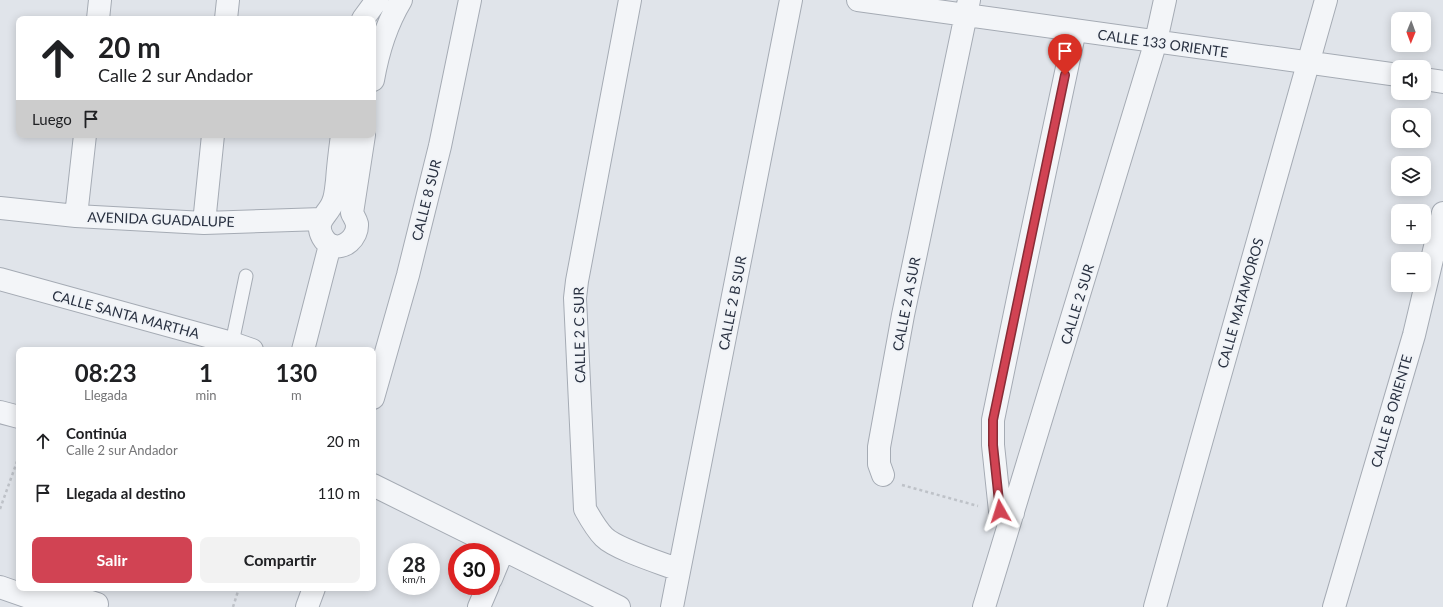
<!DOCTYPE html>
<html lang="es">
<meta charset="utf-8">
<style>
body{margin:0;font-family:Lato,sans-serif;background:#f2f2f2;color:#202124;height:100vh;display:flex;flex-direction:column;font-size:15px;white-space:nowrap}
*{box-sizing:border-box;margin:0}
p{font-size:13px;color:#757577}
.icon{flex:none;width:22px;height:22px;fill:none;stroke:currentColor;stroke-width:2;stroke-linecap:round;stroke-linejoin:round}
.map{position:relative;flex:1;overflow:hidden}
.drawer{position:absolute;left:16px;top:347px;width:360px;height:244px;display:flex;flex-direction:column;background:#fff;border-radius:8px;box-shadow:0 2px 10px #0003}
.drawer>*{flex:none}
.guide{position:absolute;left:16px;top:16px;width:360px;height:122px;border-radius:8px;box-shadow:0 2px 10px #0003;background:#fff;color:#202124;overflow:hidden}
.needle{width:26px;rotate:181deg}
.fabs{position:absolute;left:1391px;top:12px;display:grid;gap:8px}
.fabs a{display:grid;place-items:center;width:40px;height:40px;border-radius:8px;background:#fff;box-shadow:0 2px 10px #0003;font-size:20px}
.speed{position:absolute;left:388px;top:543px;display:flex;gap:8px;font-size:20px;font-weight:700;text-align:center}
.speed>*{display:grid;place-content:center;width:52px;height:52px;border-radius:50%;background:#fff;box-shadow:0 2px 10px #0003;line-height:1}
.speed small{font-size:10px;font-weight:400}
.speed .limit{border:6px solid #d22;background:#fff;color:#111}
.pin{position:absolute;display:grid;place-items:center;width:34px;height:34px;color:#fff;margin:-41px -17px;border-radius:50% 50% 50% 0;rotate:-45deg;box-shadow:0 0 4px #0007}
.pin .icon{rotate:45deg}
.me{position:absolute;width:44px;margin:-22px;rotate:354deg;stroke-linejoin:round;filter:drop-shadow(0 0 3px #0008)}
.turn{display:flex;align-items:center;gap:14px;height:84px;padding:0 16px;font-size:18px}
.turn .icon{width:52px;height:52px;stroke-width:2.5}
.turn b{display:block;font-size:28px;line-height:34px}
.then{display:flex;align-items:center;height:38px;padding:0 16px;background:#0003;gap:8px;font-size:15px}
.eta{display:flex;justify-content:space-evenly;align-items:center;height:68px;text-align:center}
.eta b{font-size:24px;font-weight:700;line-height:28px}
.action{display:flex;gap:8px;margin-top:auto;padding:8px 16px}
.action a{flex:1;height:46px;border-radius:8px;background:#d14353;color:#fff;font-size:16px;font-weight:700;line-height:46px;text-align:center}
.action a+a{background:#f2f2f2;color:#202124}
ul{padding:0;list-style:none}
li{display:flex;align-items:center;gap:12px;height:52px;padding:0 16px}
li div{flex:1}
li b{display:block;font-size:15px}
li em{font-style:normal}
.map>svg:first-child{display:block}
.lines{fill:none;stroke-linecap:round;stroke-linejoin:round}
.service-casing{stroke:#a5abb4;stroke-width:15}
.minor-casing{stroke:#a5abb4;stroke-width:24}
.path{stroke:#bec2c8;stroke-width:2.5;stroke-dasharray:3 3;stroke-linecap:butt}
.service{stroke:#f3f5f8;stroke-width:13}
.minor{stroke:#f3f5f8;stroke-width:22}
.route-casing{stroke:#882c36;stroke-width:10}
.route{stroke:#d14353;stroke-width:7}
.labels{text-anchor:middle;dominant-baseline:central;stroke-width:3.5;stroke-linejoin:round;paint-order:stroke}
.street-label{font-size:14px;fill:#293141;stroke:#f0f3f7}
</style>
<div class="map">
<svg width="1443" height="607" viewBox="0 0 1443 607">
<rect width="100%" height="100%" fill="#e0e4ea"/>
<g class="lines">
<defs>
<path id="service" d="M232 343 246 276"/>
<path id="minor" d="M630 0 577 281 575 298 585 509C590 518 596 529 604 537 616 549 661 563 679 570
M858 0 1398 75
M98 19 100 0
M226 19 228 0
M363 19 377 0
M1424 79 1443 82
M373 80C378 51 386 25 401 0
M342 135C340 150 338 165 337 181 336 187 336 195 333 202 330 211 321 217 320 225 319 233 324 242 331 245 344 251 358 237 357 224 356 220 354 217 352 213L364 135
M0 208 76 216 204 223 322 219
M76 216 85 135
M204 223 213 135
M0 279 232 343 252 350
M303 350 330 245
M373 398 408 275 440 146 470 0
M0 412 19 417
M883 475 879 464V447L903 315 969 0
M373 485 619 607
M1013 513 1000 511 993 445V420L1021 284 1075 30
M491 579 503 550
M0 587 57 607
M47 588 97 604
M307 607 314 588
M479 607 488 586
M672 607 791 0
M984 607 1156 41 1165 0
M1155 607 1202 439 1326 0
M1334 607 1414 335 1443 213"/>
</defs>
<!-- service casing -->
<use href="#service" class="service-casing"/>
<!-- minor casing -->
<use href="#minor" class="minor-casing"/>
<!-- path -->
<path class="path" d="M902 485 978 506
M0 509 19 456
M233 607 239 588"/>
<!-- service -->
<use href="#service" class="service"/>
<!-- minor -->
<use href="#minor" class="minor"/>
</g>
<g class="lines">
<defs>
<path id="route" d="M1000 511 993 445V420L1065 75"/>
</defs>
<!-- route casing -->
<use href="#route" class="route-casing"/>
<!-- route -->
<use href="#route" class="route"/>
</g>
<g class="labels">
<!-- street labels -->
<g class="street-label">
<text transform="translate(1163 43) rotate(8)">CALLE 133 ORIENTE</text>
<text transform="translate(426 200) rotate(-76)">CALLE 8 SUR</text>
<text transform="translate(161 219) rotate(2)">AVENIDA GUADALUPE</text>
<text transform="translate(732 303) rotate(-79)">CALLE 2 B SUR</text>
<text transform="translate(1240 303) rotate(-74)">CALLE MATAMOROS</text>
<text transform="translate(906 304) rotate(-79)">CALLE 2 A SUR</text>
<text transform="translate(1077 304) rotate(-73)">CALLE 2 SUR</text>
<text transform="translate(126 314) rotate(15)">CALLE SANTA MARTHA</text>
<text transform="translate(579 335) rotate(-91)">CALLE 2 C SUR</text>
<text transform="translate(1391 411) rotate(-74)">CALLE B ORIENTE</text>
</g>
</g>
</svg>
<div class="fabs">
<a><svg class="needle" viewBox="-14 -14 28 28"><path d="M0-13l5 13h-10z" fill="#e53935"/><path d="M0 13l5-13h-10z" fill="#757577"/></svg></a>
<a><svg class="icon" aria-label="sound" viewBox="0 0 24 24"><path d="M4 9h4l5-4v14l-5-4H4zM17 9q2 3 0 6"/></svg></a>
<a><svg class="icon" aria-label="search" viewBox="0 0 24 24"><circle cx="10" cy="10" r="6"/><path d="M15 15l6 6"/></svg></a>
<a><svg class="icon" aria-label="layers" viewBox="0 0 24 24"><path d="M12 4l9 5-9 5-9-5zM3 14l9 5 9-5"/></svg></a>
<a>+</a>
<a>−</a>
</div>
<div class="speed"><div>28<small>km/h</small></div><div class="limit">30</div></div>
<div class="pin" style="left:1065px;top:75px;background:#d93025"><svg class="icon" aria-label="arrive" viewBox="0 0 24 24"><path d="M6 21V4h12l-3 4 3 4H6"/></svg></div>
<svg class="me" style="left:1000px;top:511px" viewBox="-20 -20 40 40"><path d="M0-17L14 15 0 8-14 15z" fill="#d14353" stroke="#fff" stroke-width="4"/></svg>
<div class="guide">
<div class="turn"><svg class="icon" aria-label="ahead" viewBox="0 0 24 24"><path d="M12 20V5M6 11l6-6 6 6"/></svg><div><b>20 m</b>Calle 2 sur Andador</div></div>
<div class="then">Luego<svg class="icon" aria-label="arrive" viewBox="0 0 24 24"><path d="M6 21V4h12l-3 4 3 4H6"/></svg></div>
</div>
<section class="drawer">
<div class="eta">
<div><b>08:23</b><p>Llegada</p></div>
<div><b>1</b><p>min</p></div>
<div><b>130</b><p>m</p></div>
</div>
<ul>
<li><svg class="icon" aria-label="ahead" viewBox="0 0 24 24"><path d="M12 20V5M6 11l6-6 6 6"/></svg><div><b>Continúa</b><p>Calle 2 sur Andador</p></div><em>20 m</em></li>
<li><svg class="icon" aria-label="arrive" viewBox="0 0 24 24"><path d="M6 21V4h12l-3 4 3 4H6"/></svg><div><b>Llegada al destino</b></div><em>110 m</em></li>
</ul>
<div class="action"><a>Salir</a><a>Compartir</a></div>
</section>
</div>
